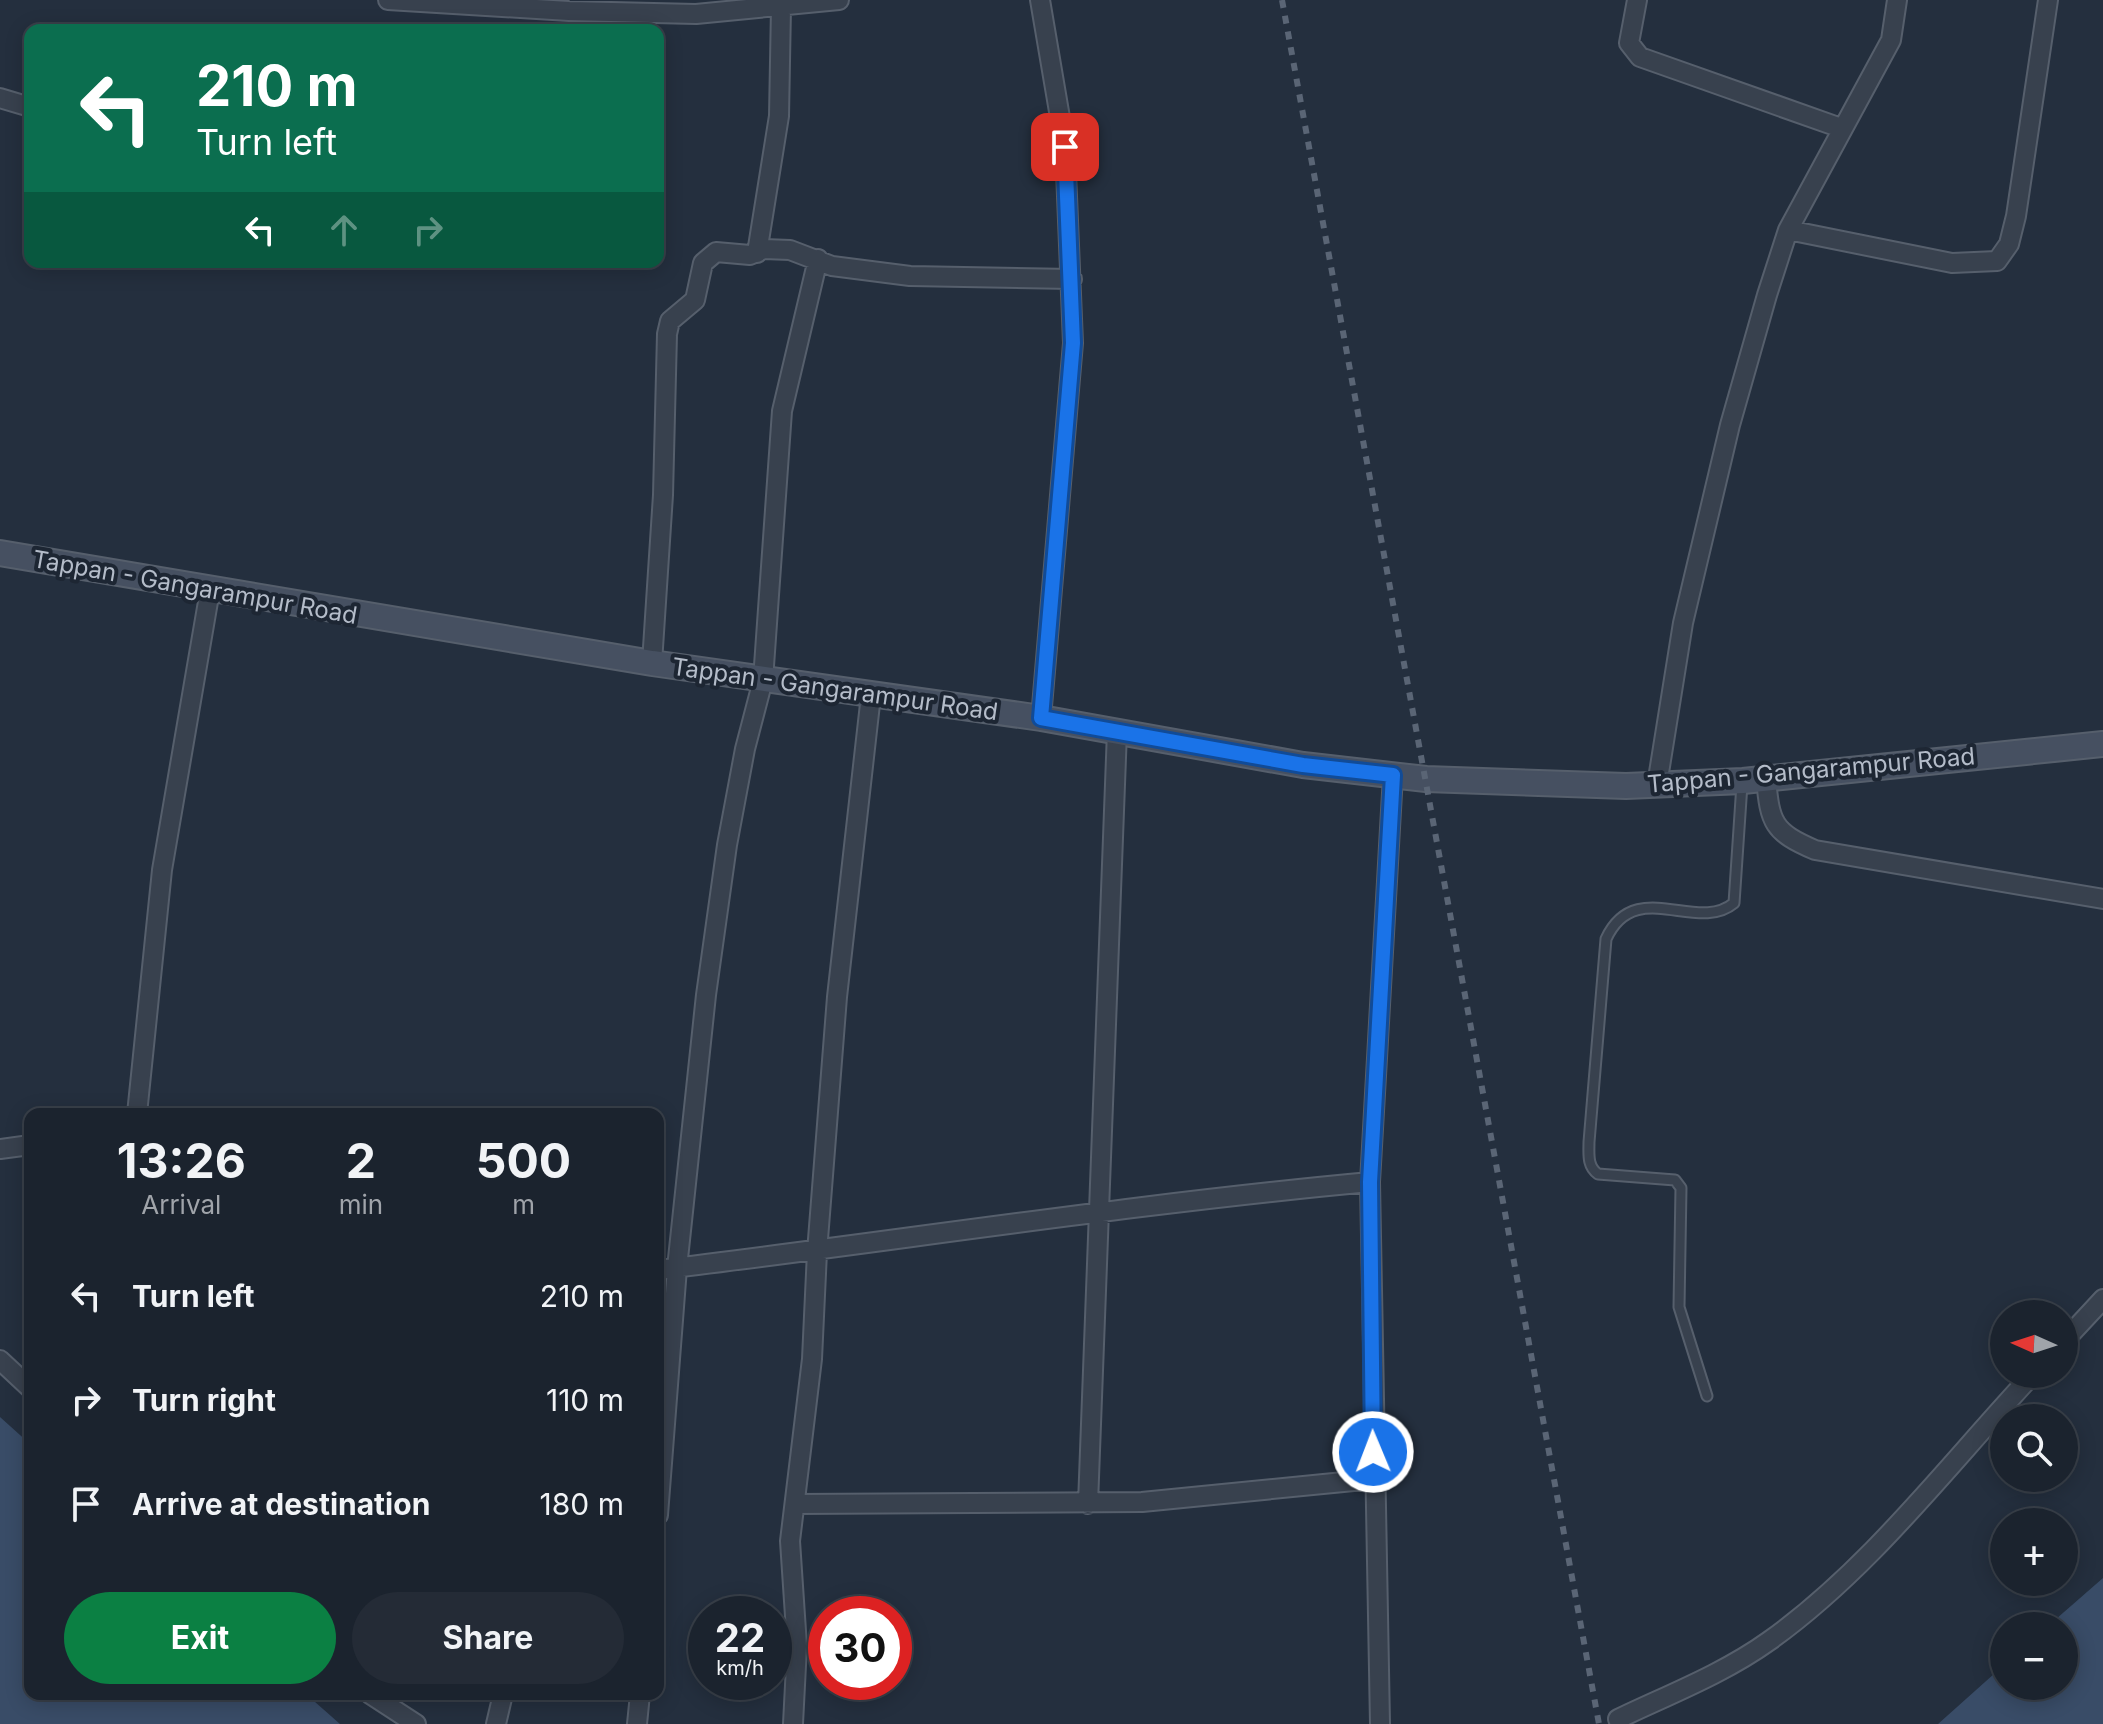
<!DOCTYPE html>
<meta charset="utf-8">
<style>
body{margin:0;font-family:Inter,sans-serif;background:#242b36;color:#f1f3f6;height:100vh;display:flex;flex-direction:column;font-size:30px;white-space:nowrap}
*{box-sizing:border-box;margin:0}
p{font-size:26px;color:#a0a4aa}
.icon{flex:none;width:44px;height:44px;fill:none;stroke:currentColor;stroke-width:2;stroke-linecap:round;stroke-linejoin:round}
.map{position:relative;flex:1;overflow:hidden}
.sheet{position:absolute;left:24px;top:1108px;width:640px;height:592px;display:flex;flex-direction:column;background:#1b232e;border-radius:16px;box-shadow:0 4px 20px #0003,0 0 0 2px #39404a}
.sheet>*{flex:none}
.guide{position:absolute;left:24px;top:24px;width:640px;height:244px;border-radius:16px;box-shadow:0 4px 20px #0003,0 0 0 2px #39404a;background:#0b6e4f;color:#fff;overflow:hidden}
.needle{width:52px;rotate:273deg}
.fabs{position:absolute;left:1990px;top:1300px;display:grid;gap:16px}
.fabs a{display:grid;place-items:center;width:88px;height:88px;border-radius:50%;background:#1b232e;box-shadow:0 4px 20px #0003,0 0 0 2px #39404a;font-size:40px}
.speed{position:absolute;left:688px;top:1596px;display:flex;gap:16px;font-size:40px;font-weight:700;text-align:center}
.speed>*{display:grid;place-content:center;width:104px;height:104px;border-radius:50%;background:#1b232e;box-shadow:0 4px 20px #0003,0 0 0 2px #39404a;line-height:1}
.speed small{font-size:20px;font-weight:400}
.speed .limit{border:12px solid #d22;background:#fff;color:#111}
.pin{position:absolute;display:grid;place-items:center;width:68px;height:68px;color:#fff;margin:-34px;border-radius:16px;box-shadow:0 4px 12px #0006}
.me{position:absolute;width:88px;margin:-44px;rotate:359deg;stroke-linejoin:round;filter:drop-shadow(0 0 6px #0008)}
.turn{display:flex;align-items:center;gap:28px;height:168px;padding:0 40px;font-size:36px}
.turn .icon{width:104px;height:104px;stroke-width:2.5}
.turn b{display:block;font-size:56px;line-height:68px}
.lanes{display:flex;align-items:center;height:76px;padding:0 40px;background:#0003;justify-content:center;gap:40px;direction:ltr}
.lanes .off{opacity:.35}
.eta{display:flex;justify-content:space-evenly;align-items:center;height:136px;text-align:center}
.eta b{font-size:48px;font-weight:700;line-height:56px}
.button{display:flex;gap:16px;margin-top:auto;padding:16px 40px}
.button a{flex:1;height:92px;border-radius:48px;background:#0b8043;color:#fff;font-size:32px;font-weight:700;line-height:92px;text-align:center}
.button a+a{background:#242b36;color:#f1f3f6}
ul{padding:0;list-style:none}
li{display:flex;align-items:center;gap:24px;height:104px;padding:0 40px}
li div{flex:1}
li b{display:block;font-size:30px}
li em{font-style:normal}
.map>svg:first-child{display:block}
.water{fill:#394c67}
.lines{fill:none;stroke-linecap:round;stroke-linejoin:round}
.lane-casing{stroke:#565f6c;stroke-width:13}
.street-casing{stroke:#565f6c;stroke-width:22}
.secondary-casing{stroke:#565f6c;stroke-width:28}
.lane{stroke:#38414e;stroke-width:9}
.street{stroke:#38414e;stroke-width:18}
.secondary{stroke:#465061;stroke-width:24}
.rail{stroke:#5a6575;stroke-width:6;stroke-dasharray:8 8;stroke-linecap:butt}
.route-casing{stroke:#114b97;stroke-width:20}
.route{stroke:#1a73e8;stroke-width:14}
.labels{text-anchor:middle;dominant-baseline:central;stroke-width:8;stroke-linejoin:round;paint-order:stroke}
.street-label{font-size:24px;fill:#b4bcc9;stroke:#1d2633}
</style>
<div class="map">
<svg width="2103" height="1724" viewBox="0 0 2103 1724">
<rect width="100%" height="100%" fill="#242f3e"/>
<!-- water -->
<path class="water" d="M0 1417 30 1444V1694H306L340 1724H0Z
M2103 1578V1724H1938L2004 1665V1686H2064V1626H2048Z"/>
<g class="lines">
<defs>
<path id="lane" d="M1707 1396 1679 1307 1681 1188 1675 1180 1598 1174C1587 1166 1589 1154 1589 1142L1606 939C1635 876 1697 934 1734 903L1742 784"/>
<path id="street" d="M388 0 569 11 696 14 839 0
M1040 0 1065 147 1073 343 1041 718
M1637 0 1629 43 1640 57 1841 128
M0 98 30 107
M1788 230 1952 263 1997 261 2009 244 2016 216 2048 0
M757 253 779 116 781 7
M652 663 663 495 667 334 670 321 695 300 703 263 716 252 750 255 764 249 790 250 832 266 910 276 1072 279
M1766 779C1770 823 1773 832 1815 850L2103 899
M1657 785 1683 623 1730 425 1767 295 1788 230 1891 40 1897 0
M137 1114 162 870 210 590
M0 1149 30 1145
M658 1270C896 1241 1132 1204 1370 1182
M2064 1341 2103 1299
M0 1360 30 1388
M795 1504 1142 1502 1374 1479
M1088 1504 1117 731
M658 1515 677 1268 706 995 727 845 745 749 763 680 782 411 818 259
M370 1694 416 1724
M1618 1719C1668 1695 1723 1674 1769 1641 1870 1569 1948 1465 2033 1374
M496 1724 503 1694
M637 1724 640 1694
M793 1724 797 1646 790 1541 812 1359 817 1252 837 997 871 695
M1380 1724 1370 1182 1393 775"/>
<path id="secondary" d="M0 553 652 663 1041 718 1303 765 1426 779 1626 786 1743 781 2103 744"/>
</defs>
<!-- lane casing -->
<use href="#lane" class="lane-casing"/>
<!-- street casing -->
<use href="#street" class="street-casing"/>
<!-- secondary casing -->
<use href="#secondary" class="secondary-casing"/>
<!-- lane -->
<use href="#lane" class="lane"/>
<!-- street -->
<use href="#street" class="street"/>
<!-- secondary -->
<use href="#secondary" class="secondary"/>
<!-- rail -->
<path class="rail" d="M1282 0 1599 1724"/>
</g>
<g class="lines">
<defs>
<path id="route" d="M1065 147 1073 343 1041 718 1303 765 1393 775 1370 1182 1373 1452"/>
</defs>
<!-- route casing -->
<use href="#route" class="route-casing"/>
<!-- route -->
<use href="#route" class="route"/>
</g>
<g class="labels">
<!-- street labels -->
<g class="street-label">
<text transform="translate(195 587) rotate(10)">Tappan - Gangarampur Road</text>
<text transform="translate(835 689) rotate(8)">Tappan - Gangarampur Road</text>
<text transform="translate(1811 770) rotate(-5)">Tappan - Gangarampur Road</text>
</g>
</g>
</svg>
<div class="fabs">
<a><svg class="needle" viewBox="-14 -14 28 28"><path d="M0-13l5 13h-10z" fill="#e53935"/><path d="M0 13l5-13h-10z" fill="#a0a4aa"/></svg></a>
<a><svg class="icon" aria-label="search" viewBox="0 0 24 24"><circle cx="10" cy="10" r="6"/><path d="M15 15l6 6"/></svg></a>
<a>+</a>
<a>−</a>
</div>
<div class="speed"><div>22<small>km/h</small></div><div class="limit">30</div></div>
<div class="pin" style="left:1065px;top:147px;background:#d93025"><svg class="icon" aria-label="arrive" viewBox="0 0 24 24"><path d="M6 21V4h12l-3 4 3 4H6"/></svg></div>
<svg class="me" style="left:1373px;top:1452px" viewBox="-20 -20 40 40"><circle r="17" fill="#1a73e8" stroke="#fff" stroke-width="3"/><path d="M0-11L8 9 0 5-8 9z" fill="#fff"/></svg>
<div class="guide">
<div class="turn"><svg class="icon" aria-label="left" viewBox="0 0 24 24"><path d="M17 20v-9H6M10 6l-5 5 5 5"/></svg><div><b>210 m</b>Turn left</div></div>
<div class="lanes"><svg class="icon" aria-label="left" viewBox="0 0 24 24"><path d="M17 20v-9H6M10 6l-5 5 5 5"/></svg><svg class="icon off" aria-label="ahead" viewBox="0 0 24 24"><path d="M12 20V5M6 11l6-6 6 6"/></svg><svg class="icon off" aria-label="right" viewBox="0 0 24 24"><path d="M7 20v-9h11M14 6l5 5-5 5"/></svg></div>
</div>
<section class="sheet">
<div class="eta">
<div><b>13:26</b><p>Arrival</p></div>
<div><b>2</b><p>min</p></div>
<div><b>500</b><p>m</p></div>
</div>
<ul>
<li><svg class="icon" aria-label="left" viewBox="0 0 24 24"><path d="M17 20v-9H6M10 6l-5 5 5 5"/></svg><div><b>Turn left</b></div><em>210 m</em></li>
<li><svg class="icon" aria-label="right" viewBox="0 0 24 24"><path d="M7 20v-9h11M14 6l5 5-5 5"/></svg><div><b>Turn right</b></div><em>110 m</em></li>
<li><svg class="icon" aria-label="arrive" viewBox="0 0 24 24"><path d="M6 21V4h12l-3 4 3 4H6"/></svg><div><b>Arrive at destination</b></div><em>180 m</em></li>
</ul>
<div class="button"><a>Exit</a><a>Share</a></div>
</section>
</div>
